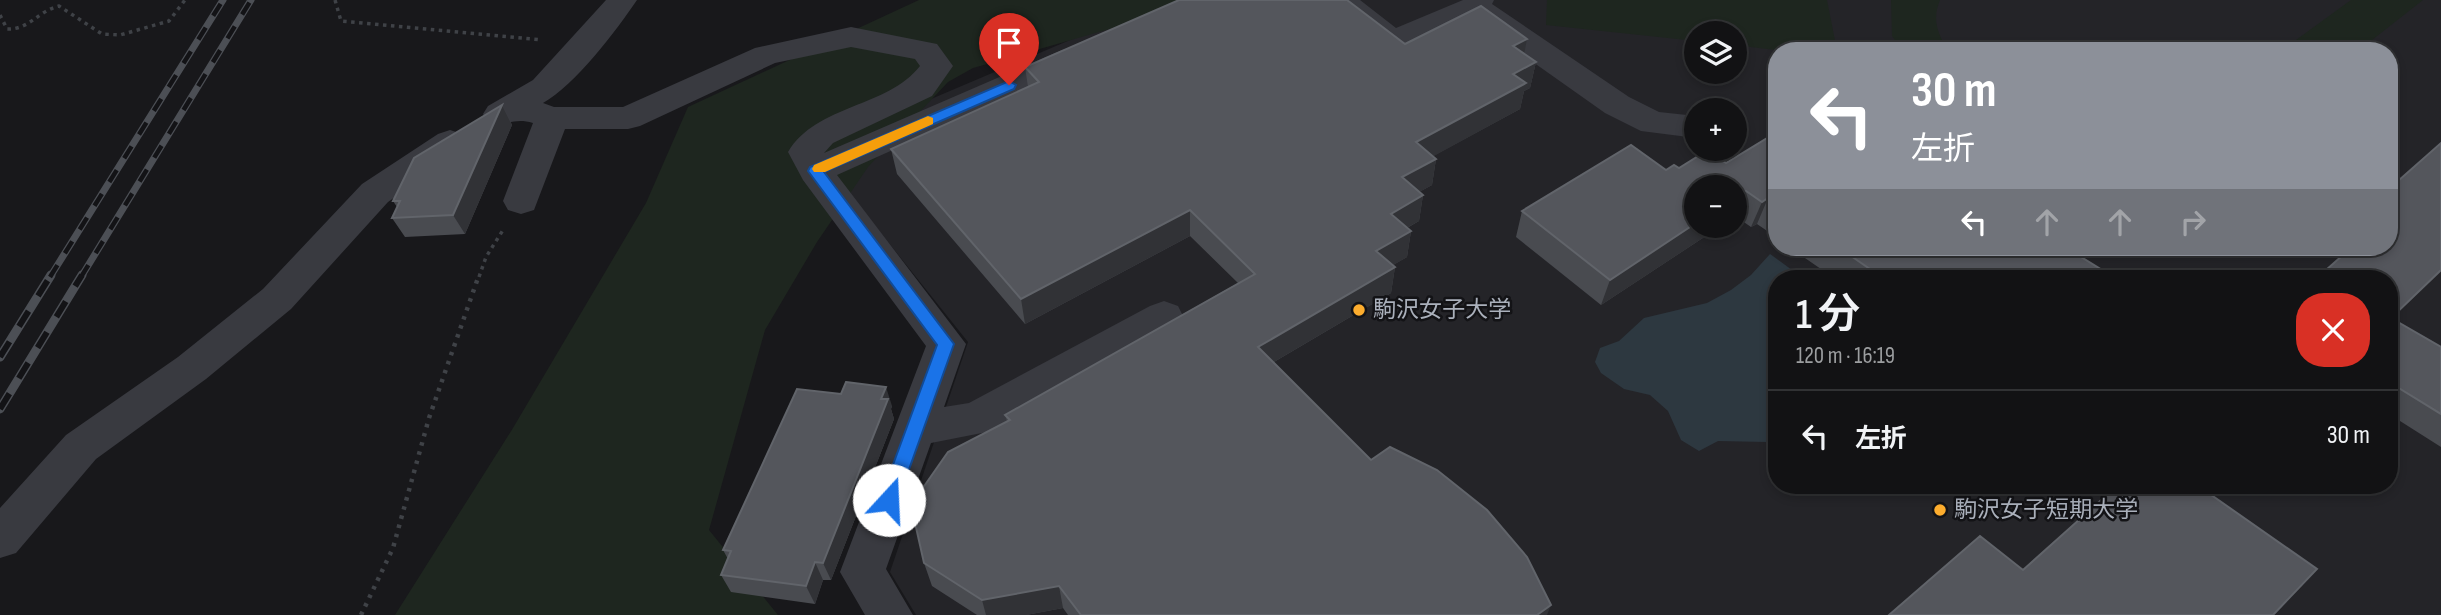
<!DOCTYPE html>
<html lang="ja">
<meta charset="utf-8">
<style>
body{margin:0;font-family:"Sofia Sans Condensed","Noto Sans JP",sans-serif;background:#1f2022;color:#f1f3f6;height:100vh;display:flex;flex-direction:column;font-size:26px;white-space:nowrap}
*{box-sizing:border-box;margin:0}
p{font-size:23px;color:#9c9ea0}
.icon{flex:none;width:38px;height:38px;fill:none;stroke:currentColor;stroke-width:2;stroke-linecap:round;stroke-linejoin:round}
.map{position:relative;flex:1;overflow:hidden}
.drawer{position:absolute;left:1768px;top:270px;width:630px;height:224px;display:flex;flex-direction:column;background:#121214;border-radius:28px;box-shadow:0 4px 10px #0003,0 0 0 2px #313234}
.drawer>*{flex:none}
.top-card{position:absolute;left:1768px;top:42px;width:630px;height:214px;border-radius:28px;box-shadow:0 4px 10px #0003,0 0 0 2px #313234;background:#8c9099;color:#fff;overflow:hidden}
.fabs{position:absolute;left:1684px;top:21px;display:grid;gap:14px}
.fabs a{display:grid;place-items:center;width:63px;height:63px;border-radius:50%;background:#121214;box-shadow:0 4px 10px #0003,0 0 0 2px #313234;font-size:35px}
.pin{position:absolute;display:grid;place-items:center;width:60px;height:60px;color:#fff;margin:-72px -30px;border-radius:50% 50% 50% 0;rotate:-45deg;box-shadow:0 0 7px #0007}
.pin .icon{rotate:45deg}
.me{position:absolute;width:77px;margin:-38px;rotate:20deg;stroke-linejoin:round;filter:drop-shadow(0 0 5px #0008)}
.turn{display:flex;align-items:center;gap:24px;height:147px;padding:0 28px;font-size:32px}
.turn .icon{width:91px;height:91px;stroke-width:2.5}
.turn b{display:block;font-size:49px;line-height:60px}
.lanes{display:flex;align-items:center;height:66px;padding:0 28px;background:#0003;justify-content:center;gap:35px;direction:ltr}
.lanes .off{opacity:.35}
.round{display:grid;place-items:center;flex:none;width:74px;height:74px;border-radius:28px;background:#1f2022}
.head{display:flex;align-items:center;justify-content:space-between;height:119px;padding:0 28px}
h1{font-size:42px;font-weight:600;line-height:52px}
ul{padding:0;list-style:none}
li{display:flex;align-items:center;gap:21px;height:91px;padding:0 28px;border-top:2px solid #313234}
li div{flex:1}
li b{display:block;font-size:26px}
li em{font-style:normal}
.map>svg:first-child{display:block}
.built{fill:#242428;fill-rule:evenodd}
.green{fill:#1e261f}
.water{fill:#2d3840}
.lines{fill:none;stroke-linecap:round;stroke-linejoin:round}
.path-far1{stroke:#3f4247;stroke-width:3.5;stroke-dasharray:3.5 4.5;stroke-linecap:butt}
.path{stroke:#3f4247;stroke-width:4.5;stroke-dasharray:3.5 6;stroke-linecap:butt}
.minor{fill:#393a40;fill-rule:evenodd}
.rail-far1-casing{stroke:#4c4f55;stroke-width:7}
.rail-casing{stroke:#4c4f55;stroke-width:9}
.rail-far1{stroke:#131316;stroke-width:4.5;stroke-dasharray:14;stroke-linecap:butt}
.rail{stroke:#131316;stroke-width:6;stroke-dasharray:18;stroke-linecap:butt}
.wall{fill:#494b50}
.shaded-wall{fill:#313236}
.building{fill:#54565c;stroke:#61646a;stroke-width:2}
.route{fill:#1a73e8;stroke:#114b97;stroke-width:2}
.slow{fill:#f59e0b}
.poi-dot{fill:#fdad2e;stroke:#131316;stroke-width:2.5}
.labels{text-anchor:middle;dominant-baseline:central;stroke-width:5;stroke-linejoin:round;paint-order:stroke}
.poi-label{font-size:23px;fill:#aab0bb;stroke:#131316;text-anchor:start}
</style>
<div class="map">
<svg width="2441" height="615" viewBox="0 0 2441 615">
<rect width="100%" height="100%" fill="#18181b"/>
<!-- built -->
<path class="built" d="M1164 0H2441V615H916L890 572 968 342 820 157 830 142ZM1696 33H1734V72H1696ZM1776 51H2389V247H1776ZM1696 110H1734V149H1696ZM1696 187H1734V226H1696ZM1776 278H2389V485H1776Z"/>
<!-- green -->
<path class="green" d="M919 0H1211L973 68 948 82 868 167 817 242 765 330 709 530 778 615H395L513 428 646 203 688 107Z
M1547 0H1827L1837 51H1784L1734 45V33H1696V41L1546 25Z
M1891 0H1940C1932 19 1937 34 1949 51H1903L1892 36Z
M2351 0H2423L2358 51H2281Z"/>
<!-- water -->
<path class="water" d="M1770 254 1803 278H1776V437L1767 442 1718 441 1699 451 1681 440 1668 411 1650 395 1624 389 1601 373 1595 362 1600 348 1619 341 1644 318 1707 303 1731 290 1751 275Z"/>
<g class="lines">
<!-- path-far1 -->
<path class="path-far1" d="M335 0 341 21 542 40
M0 15 7 29C29 30 38 11 59 6L102 34 120 35 169 21 185 0
M479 277 486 257 503 230"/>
<!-- path -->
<path class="path" d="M361 615 393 548 429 418 479 275"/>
<!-- minor -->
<path class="minor" d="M606 0H637C616 31 575 85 543 103L554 107H623L755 48 851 27 937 44 953 66 932 96 833 143 824 153 1062 50 1073 47 1084 50 1089 57 1084 64 837 175 966 344 944 407 969 403 1150 306 1164 301 1178 306 1183 316 1178 326 992 431 931 443 886 569 913 615H865L840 572 926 346 803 180 788 152C817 104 887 108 920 66L915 59 851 47 775 63 640 126 628 129H565L534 210 521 214 508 210 503 201 533 123C513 117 508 127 488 122L483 114 488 106 533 80Z
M1325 0H1360L1396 28 1463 0H1494L1492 4 1629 97 1659 112 1696 116V138L1641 131 1605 113 1472 19 1393 51 1382 48 1329 7Z
M450 130 462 134 467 142 462 150 388 202 291 309 206 379 96 459 16 553 0 558V508L66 435 178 357 263 289 362 184 438 134Z"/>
<defs>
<path id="rail-far1" d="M50 277 223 0
M81 277 251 0"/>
<path id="rail" d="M0 357 51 275
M0 409 82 275"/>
</defs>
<!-- rail-far1 casing -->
<use href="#rail-far1" class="rail-far1-casing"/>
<!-- rail casing -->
<use href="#rail" class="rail-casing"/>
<!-- rail-far1 -->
<use href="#rail-far1" class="rail-far1"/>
<!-- rail -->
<use href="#rail" class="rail"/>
</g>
<!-- wall -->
<path class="wall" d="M1405 44 1524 54 1536 62 1530 88 1524 91 1520 109 1433 156 1436 159 1432 185 1419 192 1423 195 1419 221 1407 228 1411 231 1407 257 1393 265 1395 267 1391 293 1274 362 1371 460 1547 615H1068L1063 608 1026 615H977L932 586 924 563 1007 421 1005 415 1238 283 1190 236 1025 324 897 174 891 149 1028 87 1025 67Z
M502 105 512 125 465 234 405 237 392 218 397 207 393 201Z
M1776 123V237L1757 224 1751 227 1735 216 1734 217V187L1696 226H1721L1601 305 1516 237 1522 211 1666 170 1726 163 1771 135Z
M1789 247H2065L2115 278H1834Z
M2389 278 2391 318 2441 347V447L2389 414Z
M841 394 892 406 891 409 894 419 831 580H823L815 604 731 592 721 575 728 559 723 550Z"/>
<!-- shaded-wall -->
<path class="shaded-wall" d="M1527 39 1522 65 1513 46Z
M1536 62 1530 88 1524 91 1520 109 1412 168 1416 142 1513 74Z
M502 105 512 125 465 234 453 215Z
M1436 159 1432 185 1399 203 1402 177Z
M1746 191 1735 216 1734 217V198Z
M1423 195 1419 221 1387 239 1391 214Z
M1768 198 1757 224 1751 227 1762 202Z
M1190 210V236L1025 324 1021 299Z
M1696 223V226H1721L1601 305 1610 280Z
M1411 231 1407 257 1373 277 1376 251Z
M1395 267 1391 293 1257 372 1258 347Z
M886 387 892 406 891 409 894 419 831 580 823 563Z
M815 562 823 580 815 604 806 586Z
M1059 586 1063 608 1026 615H986L982 600Z
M1551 605 1547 615H1537Z"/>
<!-- building -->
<path class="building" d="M1179 0H1347L1405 44 1481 6 1527 39 1513 46 1536 62 1513 74 1526 83 1416 142 1436 159 1402 177 1423 195 1391 214 1411 231 1376 251 1395 267 1258 347 1371 460 1390 447 1437 470 1487 510 1527 557 1551 605 1537 615H1081L1059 586 982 600 924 563 911 505 948 452 1010 420 1005 415 1255 274 1190 210 1021 299 891 149 1039 82 1025 67Z
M502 105 453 215 392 218 400 201H393L414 158Z
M1776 123V204L1768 198 1762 202 1746 191 1734 198V187H1696V223L1610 280 1522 211 1631 145 1666 170 1674 165 1679 168 1708 150 1726 163 1772 135Z
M2441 143V270L2391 318 2441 347V414L2389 382V278H2317L2352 247H2389V189Z
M1838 247H2065L2115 278H1883Z
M846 382 886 387 881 399H888L823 563 815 562 806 586 721 575 731 551 723 550 797 389 841 394Z
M2118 485H2197L2317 569 2273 615H1889L1980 536 2023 570Z"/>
<!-- route -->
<path class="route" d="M1009 81 1016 85 1014 89 824 172 954 344 898 500 895 506 889 508 883 506 880 500 937 345 808 171 810 167Z"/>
<!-- slow -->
<path class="slow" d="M928 116 933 118V124L825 172H814L812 169 814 165Z"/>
<!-- markers -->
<g class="poi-dot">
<circle cx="1359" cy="310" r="7"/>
<circle cx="1940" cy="510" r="7"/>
</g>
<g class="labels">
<!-- poi labels -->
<g class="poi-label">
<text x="1373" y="310">駒沢女子大学</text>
<text x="1954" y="510">駒沢女子短期大学</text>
</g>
</g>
</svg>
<div class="fabs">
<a><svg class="icon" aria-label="layers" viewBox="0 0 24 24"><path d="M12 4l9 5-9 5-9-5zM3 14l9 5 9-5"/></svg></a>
<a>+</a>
<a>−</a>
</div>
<div class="pin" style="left:1009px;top:85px;background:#d93025"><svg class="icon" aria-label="arrive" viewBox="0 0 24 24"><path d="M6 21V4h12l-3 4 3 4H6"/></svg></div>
<svg class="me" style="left:889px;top:500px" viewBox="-20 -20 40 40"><circle r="19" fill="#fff"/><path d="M0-13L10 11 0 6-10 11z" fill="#1a73e8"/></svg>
<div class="top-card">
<div class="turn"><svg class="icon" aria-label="left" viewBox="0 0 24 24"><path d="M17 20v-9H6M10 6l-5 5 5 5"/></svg><div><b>30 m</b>左折</div></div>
<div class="lanes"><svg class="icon" aria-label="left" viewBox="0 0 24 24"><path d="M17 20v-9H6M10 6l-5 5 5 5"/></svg><svg class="icon off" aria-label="ahead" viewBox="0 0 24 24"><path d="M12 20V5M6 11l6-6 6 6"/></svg><svg class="icon off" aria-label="ahead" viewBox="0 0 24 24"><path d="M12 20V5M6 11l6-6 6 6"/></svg><svg class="icon off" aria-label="right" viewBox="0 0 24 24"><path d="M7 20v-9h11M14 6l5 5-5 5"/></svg></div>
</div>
<section class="drawer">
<div class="head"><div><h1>1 分</h1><p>120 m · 16:19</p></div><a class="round" style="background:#d93025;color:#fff"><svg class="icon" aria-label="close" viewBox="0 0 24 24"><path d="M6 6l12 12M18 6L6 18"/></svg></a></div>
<ul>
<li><svg class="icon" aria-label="left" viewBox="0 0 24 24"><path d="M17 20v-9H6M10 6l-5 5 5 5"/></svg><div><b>左折</b></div><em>30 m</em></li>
</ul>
</section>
</div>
